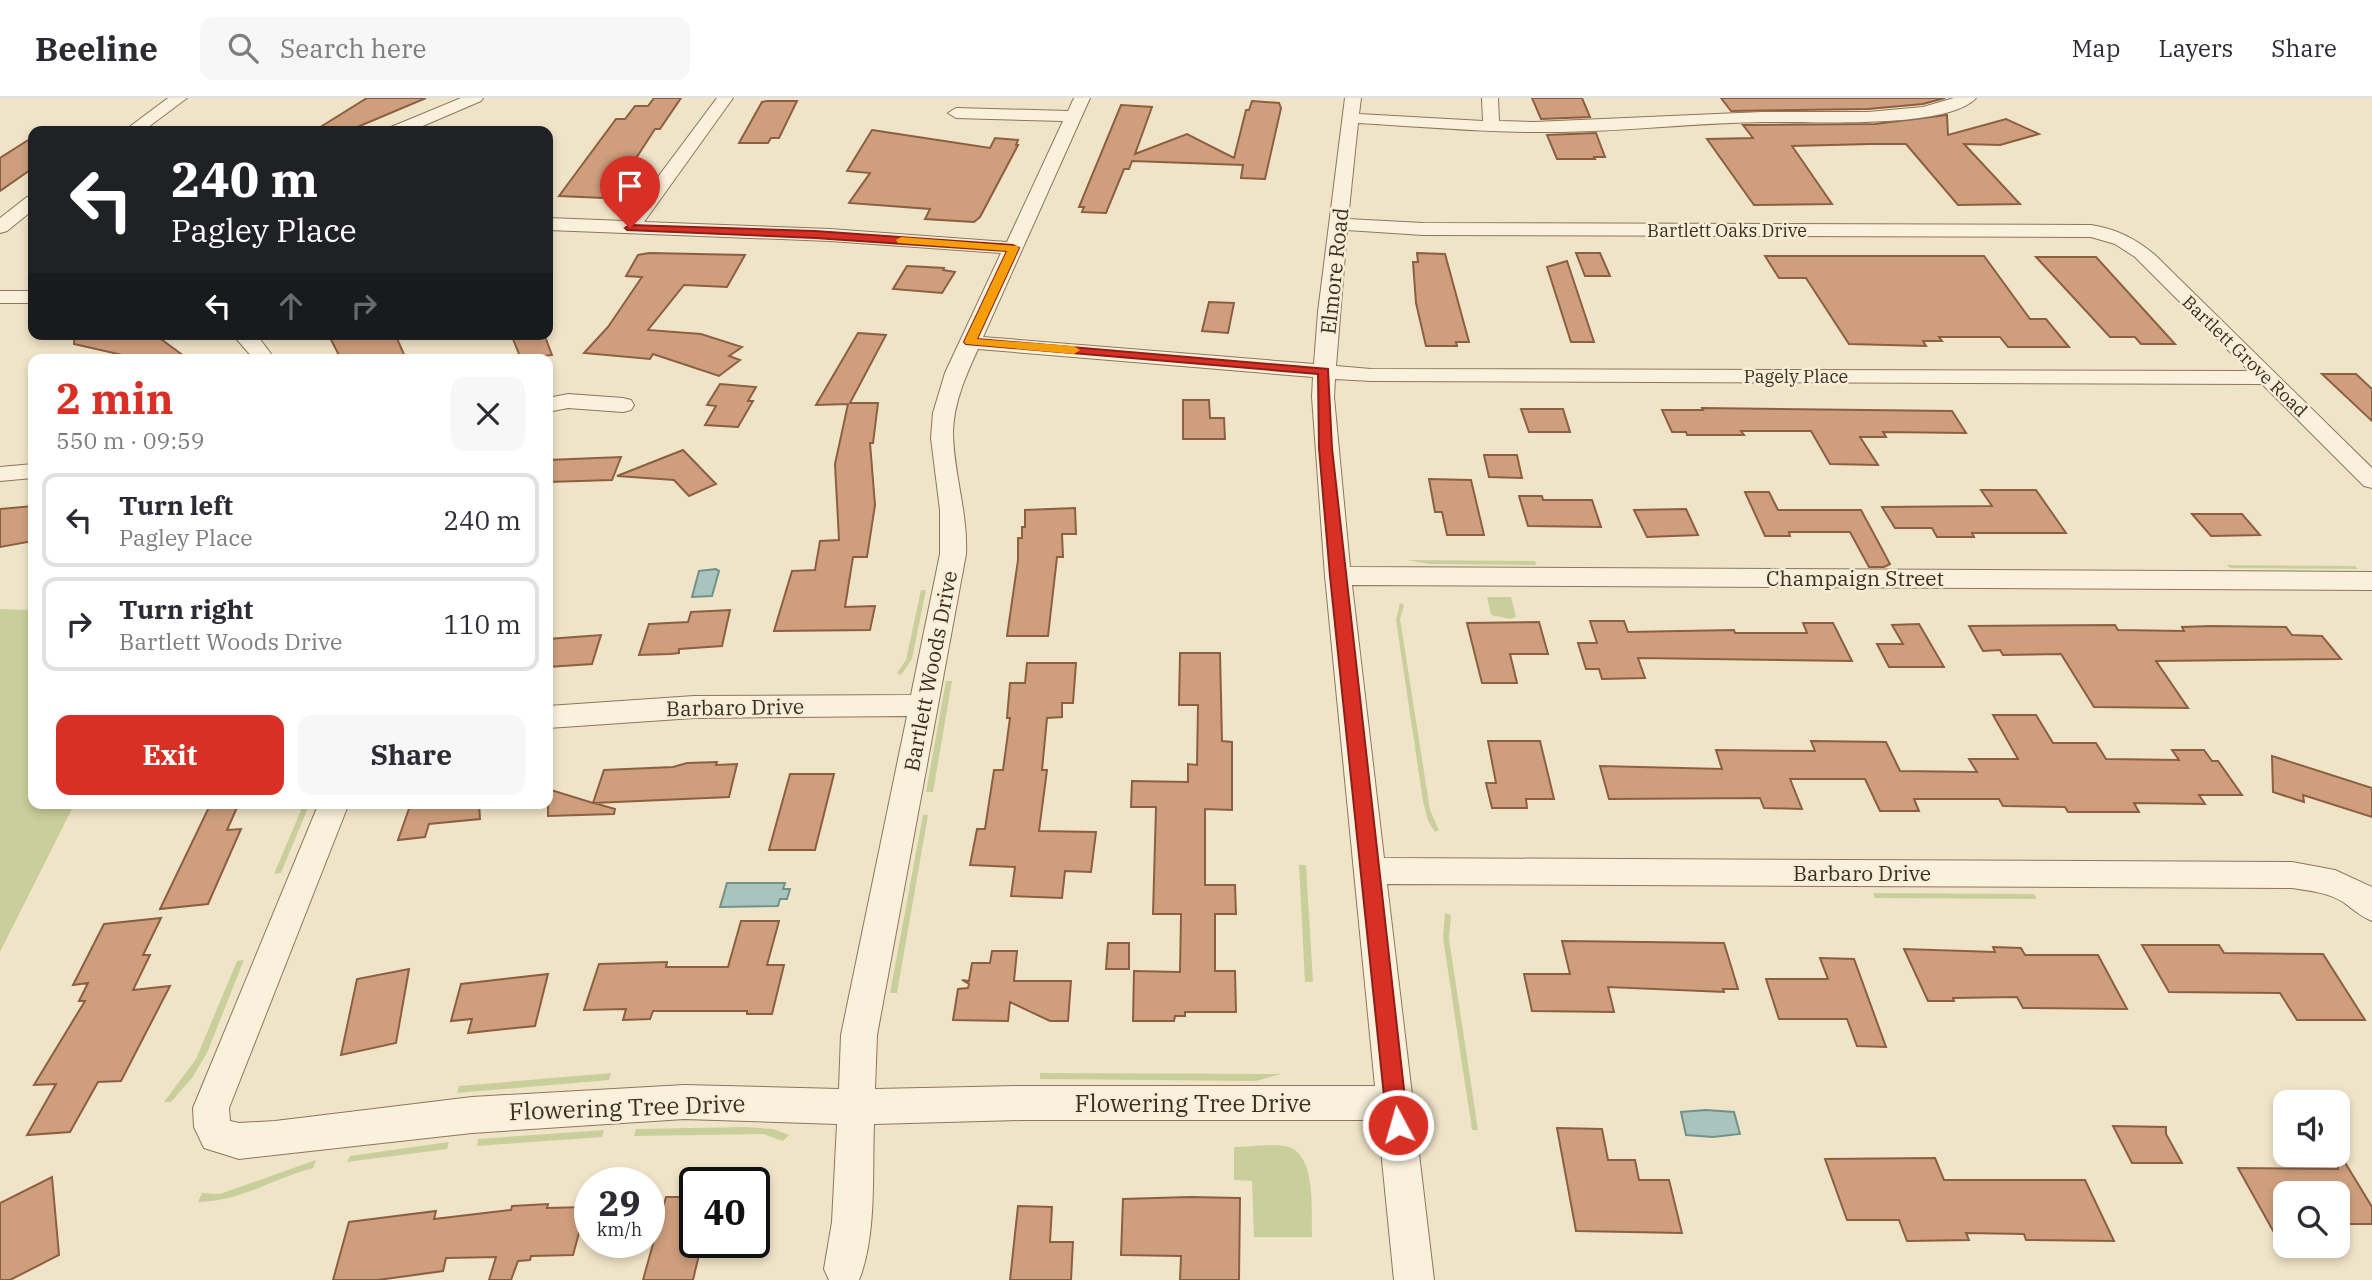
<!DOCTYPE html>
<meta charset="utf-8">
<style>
body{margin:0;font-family:"IBM Plex Serif",serif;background:#f7f7f7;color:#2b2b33;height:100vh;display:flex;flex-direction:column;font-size:26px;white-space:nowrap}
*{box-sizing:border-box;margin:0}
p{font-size:23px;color:#7c7c81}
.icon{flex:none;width:38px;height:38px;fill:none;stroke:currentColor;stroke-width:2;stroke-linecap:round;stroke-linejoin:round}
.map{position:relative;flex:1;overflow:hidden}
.panel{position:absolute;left:28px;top:256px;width:525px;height:455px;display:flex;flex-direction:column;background:#fff;border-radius:14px;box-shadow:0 4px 10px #0003}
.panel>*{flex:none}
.banner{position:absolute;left:28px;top:28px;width:525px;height:214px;border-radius:14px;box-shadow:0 4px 10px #0003;background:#202124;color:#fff;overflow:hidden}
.fabs{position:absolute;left:2273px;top:992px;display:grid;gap:14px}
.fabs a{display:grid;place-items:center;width:77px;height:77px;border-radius:14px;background:#fff;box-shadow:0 4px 10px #0003;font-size:35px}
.speed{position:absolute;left:574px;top:1069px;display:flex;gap:14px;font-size:35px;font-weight:700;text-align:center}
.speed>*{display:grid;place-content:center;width:91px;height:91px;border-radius:50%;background:#fff;box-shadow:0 4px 10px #0003;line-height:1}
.speed small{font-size:18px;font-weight:400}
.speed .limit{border:4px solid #111;border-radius:10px;background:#fff;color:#111}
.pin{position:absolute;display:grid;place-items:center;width:60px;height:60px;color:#fff;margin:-72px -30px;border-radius:50% 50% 50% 0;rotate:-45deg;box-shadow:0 0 7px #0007}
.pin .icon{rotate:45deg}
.me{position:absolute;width:77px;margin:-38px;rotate:354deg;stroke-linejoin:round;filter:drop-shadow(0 0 5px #0008)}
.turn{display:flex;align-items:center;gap:24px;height:147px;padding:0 28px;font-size:32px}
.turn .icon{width:91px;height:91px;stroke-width:2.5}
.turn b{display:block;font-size:49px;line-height:60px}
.lanes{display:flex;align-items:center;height:66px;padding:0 28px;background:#0003;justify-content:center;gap:35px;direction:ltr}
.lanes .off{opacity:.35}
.round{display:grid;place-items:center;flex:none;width:74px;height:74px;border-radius:14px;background:#f7f7f7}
.summary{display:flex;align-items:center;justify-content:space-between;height:119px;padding:0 28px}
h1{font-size:42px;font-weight:800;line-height:52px;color:#d93025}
.action{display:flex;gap:14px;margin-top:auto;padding:14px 28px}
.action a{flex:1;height:80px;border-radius:14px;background:#d93025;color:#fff;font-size:28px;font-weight:800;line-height:80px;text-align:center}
.action a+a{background:#f7f7f7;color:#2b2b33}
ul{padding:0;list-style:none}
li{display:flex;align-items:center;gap:21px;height:94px;margin:0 14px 10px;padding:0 14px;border:4px solid #e1e1e2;border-radius:14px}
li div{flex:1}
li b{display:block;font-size:26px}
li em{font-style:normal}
header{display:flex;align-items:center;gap:42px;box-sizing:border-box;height:98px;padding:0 35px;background:#fff;border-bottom:2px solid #e1e1e2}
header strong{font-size:33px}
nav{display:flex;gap:38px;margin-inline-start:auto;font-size:24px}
.search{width:490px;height:63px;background:#f7f7f7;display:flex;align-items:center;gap:18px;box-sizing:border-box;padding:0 24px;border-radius:14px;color:#7c7c81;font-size:26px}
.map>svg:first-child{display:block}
.green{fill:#c9cf9b}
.water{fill:#a9c4bc;stroke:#6f938a;stroke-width:2}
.building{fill:#cf9f7d;stroke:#8d5f41;stroke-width:2}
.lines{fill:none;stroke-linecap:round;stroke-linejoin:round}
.minor-casing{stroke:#8d765c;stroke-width:2}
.minor{fill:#faf1dc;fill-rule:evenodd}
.route{fill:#d93025;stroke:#8d1f18;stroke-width:2}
.slow{fill:#f59e0b}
.labels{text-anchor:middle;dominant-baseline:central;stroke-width:5;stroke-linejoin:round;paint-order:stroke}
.far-street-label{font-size:18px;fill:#3d2e20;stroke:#f7eed8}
.street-label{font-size:21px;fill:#3d2e20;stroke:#f7eed8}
.near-street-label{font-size:24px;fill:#3d2e20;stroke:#f7eed8}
</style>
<header>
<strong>Beeline</strong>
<div class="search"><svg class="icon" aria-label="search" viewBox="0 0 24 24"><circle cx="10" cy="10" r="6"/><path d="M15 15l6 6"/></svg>Search here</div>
<nav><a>Map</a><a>Layers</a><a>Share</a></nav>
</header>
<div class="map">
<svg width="2372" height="1182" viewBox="0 0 2372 1182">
<rect width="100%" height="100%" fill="#f0e4c8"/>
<!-- green -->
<path class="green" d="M1407 462 1535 463 1536 467 1430 466Z
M2227 467 2355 468 2358 471 2230 470Z
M921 492H926L912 561 901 577 897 575 906 562Z
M1487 499H1511L1516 519 1510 521 1491 517Z
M1400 505 1404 507 1400 521 1430 712 1439 732 1435 734 1428 723 1423 703 1396 522Z
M0 511 33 512V705H75L0 854Z
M946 583H952L933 694H926Z
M304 705H310L281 775 274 776Z
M923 717H928L897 895H890Z
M1299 767H1306L1313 884H1305Z
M1873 795 2034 796 2037 801 1875 800Z
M1445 815 1451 817 1449 841 1478 1032H1472L1443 840Z
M244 862 207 955 192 980 171 1004H164L196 961 237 863Z
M611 975 609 982 457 995 459 988Z
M1040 975 1281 976 1256 983 1040 981Z
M745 1029 773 1031 789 1037 783 1043 763 1036 634 1038 636 1031Z
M604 1032 602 1039 477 1048 478 1041Z
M449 1044 447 1051 347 1064 350 1058Z
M1234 1049C1248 1049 1277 1045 1289 1049 1317 1059 1311 1115 1312 1139H1254L1252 1083 1234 1082Z
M316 1062 313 1070C272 1081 242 1103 198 1104L202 1095 220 1096Z"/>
<!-- water -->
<path class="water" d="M716 471 719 473 712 498 692 499 699 473Z
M727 785H785L783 791H790L787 801H780L778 808 720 809Z
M1706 1012 1734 1014 1740 1036 1713 1039 1686 1037 1681 1014Z"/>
<!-- building -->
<path class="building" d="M367 0H426L348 33H314Z
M654 0H681L660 31H655L631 68 604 100 559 98 616 21H625L635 8H648Z
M1532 0H1582L1590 19 1541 21Z
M1721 0H1945L1923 6 1868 11 1731 13Z
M767 3H797L779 40H771L768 45H739L762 4Z
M1252 3 1279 5 1281 10 1265 81 1241 80 1243 67 1132 63 1129 71H1124L1106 115 1082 114 1084 109H1079L1121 7 1152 9 1135 56 1187 36 1234 60 1246 12H1249Z
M1947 17 1948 37 2006 21 2039 36 2000 47 1964 46 2020 106 1958 107 1906 46H1871L1792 48 1832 106 1754 107 1707 41 1753 40 1743 27 1875 26Z
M872 32 990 50 995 40 1018 42 1016 47H1018L980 119 974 124 925 121 930 111 849 105 870 75 847 73Z
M1596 35 1605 59H1594L1595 61H1557L1547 37Z
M33 39V70L0 93V60Z
M649 155 745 157 727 189 684 187 648 232 701 236 742 249 729 258 740 262 719 278 653 256 650 261 584 255 608 229 642 179 626 178 638 157Z
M1417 155 1445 156 1469 244H1456L1457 248H1426L1416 205 1413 164H1418Z
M1576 155H1600L1610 178H1585Z
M1765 158H1984L2030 221H2046L2069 249H2008L2000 239H1939L1942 243H1923L1926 248 1849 246 1806 180H1779Z
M2036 159H2096L2175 246H2141L2135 239H2110Z
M1567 163 1594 244H1571L1547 169Z
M907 168 944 170 943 172 955 174 942 195 893 191Z
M1209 204 1234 205 1228 235 1202 233Z
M858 235 886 237 850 305H878L873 345H870L875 407 867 459H853L845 509 875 508 870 532 774 533 792 473 815 472 820 443 839 442 835 366 848 306 816 307Z
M75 236H154L188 261H140L74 246Z
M328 236H395L406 261H341Z
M531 236H544L552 257 521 261 513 241Z
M2322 276H2356L2372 291V323Z
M720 286 756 289 748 303H753L738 329 705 327 716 308 707 307Z
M1183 302H1209L1210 320H1224L1225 341H1183Z
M1702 310 1952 313 1966 335 1883 334 1886 339H1860L1878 367 1830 366 1811 333H1741L1744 337H1687L1686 334H1672L1662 312H1703Z
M1521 311H1563L1570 334H1529Z
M683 352 716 386 689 398 674 382 617 378Z
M1484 357H1517L1522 380 1489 379Z
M621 359 612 382 548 384V362Z
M1429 381 1471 382 1484 437H1447L1442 414H1435Z
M1981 392H2036L2066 435H1972L1974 439H1937L1932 430H1895L1882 409 1992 408Z
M1745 394H1769L1778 412H1861L1890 466 1884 469H1869L1850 434H1789L1790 438H1765Z
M1519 398H1542L1543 402H1592L1601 429 1528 428Z
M33 408V443L0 449V411Z
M1075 410 1076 436H1062L1063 459H1057L1048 538H1007L1018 462V440H1022V429H1025V412Z
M1686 411 1698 437 1647 439 1634 412Z
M2192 416H2242L2260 437 2211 438Z
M730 512 722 548 679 551V555L670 556 639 557 649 526 688 524 691 514Z
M1590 523H1624L1628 534 1734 532 1735 535H1807L1803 525H1833L1852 563 1638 560 1645 580 1602 581 1599 571H1586L1578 545H1597Z
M1539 524 1548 556H1510L1517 585H1482L1467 525Z
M1919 526 1944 569H1889L1877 546H1903L1892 527Z
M2115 527 2118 532 2184 533 2182 529 2211 528 2286 529 2292 537 2322 538 2341 561 2156 563 2188 610 2094 609 2061 556 2003 557 2000 552 1983 553 1969 528Z
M601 537 592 566 548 569V541Z
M1180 555H1220L1222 643 1232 644V712L1205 711V787H1235L1236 816H1215V873H1235L1236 914H1185V918H1175L1174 923H1133L1134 873 1180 874 1181 816H1153L1156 709H1131L1132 683 1188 684V666L1197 667 1198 607H1179Z
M1027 565H1076L1073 605H1062V619L1047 620 1042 672H1047L1039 733 1096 734 1091 774 1065 773 1062 800 1011 798 1015 769 970 767 977 731H985L994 672H1003L1010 620H1007L1010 585H1025Z
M1993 617H2036L2053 645H2096L2106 661 2179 662 2172 652H2204L2212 663H2218L2242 697H2199L2205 706 2134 705 2139 714H2068L2065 709 2003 708 1999 701H1914L1919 713H1880L1865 681H1790L1802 711 1764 710 1760 700 1609 701 1600 668 1722 671 1716 652 1815 653 1811 643 1886 644 1900 673 1977 674 1969 661H2018Z
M1488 643H1540L1554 701H1526L1527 710H1492L1486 685H1496Z
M2272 658 2372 690V719L2303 697 2304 704 2273 694Z
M717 664 716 667 737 666 729 699 594 705 615 711 614 716 548 718V691L593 705 604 672 673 669 687 665Z
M790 676H834L815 752H769Z
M211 705H239L227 732 241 731 208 806 160 811Z
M411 705H479L480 721 429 726 425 739 398 742Z
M161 820 143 857H150L133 892 170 888 121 983 98 984 70 1034 27 1037 56 986 34 987 85 903H79L88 885 73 887 104 826Z
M741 823H779L767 867H784L772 916H747V913H653L650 921 623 922 626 911 584 912 599 866 667 864 666 869H728Z
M1562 843 1724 845 1738 891H1723L1724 894 1608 889 1614 914 1532 913 1524 876H1570Z
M1108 845H1129V871H1106Z
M2142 847H2219L2224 855 2323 856 2365 922H2297L2280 895 2169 894Z
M1993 849 2021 850 2025 857H2098L2127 911 2023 910 2017 899 1953 900 1954 903H1928L1904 851 1995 854Z
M992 853H1017L1014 883H1071L1068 923H1050L1010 904 1008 923 953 922 958 891 968 890 969 886 962 882 969 883 972 865H990Z
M1820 860 1854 861 1886 949 1857 948 1847 921H1779L1766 881H1828Z
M409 871 396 945 341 957 357 881Z
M548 876 535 928 468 935 472 921 451 923 461 886Z
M2113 1028 2166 1029V1036L2182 1065H2132Z
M1557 1030 1602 1031 1608 1062H1635L1639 1082H1669L1682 1135 1576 1133Z
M2338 1053 2372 1109V1126H2338V1096H2286V1156L2238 1070 2338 1071Z
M1935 1060 1944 1082H2085L2114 1143 2026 1142 2024 1136 1966 1135 1969 1142 1907 1143 1899 1122H1847L1825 1061Z
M52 1079 59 1157 10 1182H0V1105Z
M666 1099H695V1144H702L693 1182H643Z
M1189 1099 1240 1100 1239 1182H1180L1181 1158 1121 1157 1123 1101Z
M548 1106 547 1110 586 1109 573 1157 531 1158 530 1162 518 1163 511 1182H489L496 1159 446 1160 443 1173 378 1182H333L349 1124 436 1113 434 1121 511 1112 512 1108Z
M1018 1108 1052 1109 1050 1144H1073L1071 1182H1010Z"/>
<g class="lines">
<defs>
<path id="minor" d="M168 0H187L143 33H124Z
M461 0H483L481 3 411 33H389L391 29Z
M717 0H733L644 124 830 131 1007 144 1063 23 956 20 948 15 956 10 1068 13 1074 0H1090L983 239 1314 266 1318 214 1345 0H1361L1359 16 1483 23 1482 0H1498L1499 23 1534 24 1762 14H1868L1923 9 1954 0H1976C1947 32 1806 23 1762 24 1695 25 1628 33 1560 34 1493 35 1426 29 1358 25L1348 121 1423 125 2091 127C2116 131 2135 140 2155 157L2372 370V390L2364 388 2262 286 1371 283 1335 281 1334 299 1350 469 2372 474V492L1352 487 1384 760 2292 764 2335 772 2372 789V823C2360 818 2353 811 2343 804 2327 794 2310 793 2292 790L1387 786 1434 1182H1394L1378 1022H1022L874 1026C872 1073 877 1138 859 1182H829L824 1171 832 1124 837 1026 684 1021 472 1035 239 1061 204 1050 194 1029 193 1010 319 705H349L229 1010 230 1023 239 1025 275 1023 472 999 684 987 839 991 841 937 907 618 694 620 548 630V608L694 598 911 597 940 456V412L931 340 933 315 945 275 1001 155 830 143 548 132V120L625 123ZM1347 132 1423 137 2091 139 2115 146 2135 159 2249 273 1371 271 1336 268ZM978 251 1313 279 1312 299 1325 478 1375 988H1022L875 991 877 937 966 456C968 414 953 374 953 333 954 304 966 277 978 251Z
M33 98V112L7 133 0 135V120L27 99Z
M0 193H33V205H0Z
M232 236H256L275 261H254Z
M568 296 623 300 631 302 634 307 631 312 623 314 568 310 548 314V300Z
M33 366V380L0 383V369Z"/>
</defs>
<!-- minor casing -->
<use href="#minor" class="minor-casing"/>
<!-- minor -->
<use href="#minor" class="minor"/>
</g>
<!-- route -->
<path class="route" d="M630 127 815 133 1013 147 1019 150 977 241 1328 271 1332 350 1408 1027 1405 1034 1398 1037 1390 1034 1387 1027 1330 478 1319 350 1318 276 966 246 964 244 1007 153 815 140 627 132 625 130Z"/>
<!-- slow -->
<path class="slow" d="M901 139 1017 148 1019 150 977 241 1074 248 1080 252 1074 256 966 246 964 244 1007 153 898 145 896 142Z"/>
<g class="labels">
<!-- far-street labels -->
<g class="far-street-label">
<text x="1727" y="132">Bartlett Oaks Drive</text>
<text transform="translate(2245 258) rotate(44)">Bartlett Grove Road</text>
<text x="1796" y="278">Pagely Place</text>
</g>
<!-- street labels -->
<g class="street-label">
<text transform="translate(1334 173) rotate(-84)">Elmore Road</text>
<text x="1855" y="480">Champaign Street</text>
<text transform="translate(930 573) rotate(-79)">Bartlett Woods Drive</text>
<text transform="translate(735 609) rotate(-1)">Barbaro Drive</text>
<text x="1862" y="775">Barbaro Drive</text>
</g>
<!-- near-street labels -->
<g class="near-street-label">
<text x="1193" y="1005">Flowering Tree Drive</text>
<text transform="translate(627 1009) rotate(-2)">Flowering Tree Drive</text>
</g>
</g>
</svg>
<div class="fabs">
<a><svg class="icon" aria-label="sound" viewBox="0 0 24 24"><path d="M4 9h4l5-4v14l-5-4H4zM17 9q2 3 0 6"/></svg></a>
<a><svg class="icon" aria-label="search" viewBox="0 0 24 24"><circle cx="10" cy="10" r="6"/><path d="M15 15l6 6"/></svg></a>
</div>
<div class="speed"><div>29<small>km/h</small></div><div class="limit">40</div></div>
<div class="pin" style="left:630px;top:130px;background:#d93025"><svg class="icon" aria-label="arrive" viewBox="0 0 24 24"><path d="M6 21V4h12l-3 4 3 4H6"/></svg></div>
<svg class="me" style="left:1398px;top:1027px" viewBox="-20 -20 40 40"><circle r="17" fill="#d93025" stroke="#fff" stroke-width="3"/><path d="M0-11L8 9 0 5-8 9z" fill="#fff"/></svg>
<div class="banner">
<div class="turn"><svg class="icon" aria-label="left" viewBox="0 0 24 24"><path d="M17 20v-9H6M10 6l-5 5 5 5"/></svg><div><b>240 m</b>Pagley Place</div></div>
<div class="lanes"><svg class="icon" aria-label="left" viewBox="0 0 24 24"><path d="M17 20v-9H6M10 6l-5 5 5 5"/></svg><svg class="icon off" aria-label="ahead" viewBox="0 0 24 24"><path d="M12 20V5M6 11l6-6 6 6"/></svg><svg class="icon off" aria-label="right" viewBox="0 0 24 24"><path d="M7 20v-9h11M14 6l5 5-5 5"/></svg></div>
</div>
<section class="panel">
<div class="summary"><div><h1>2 min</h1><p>550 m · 09:59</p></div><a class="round"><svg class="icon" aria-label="close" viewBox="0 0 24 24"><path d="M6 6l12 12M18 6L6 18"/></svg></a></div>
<ul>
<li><svg class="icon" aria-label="left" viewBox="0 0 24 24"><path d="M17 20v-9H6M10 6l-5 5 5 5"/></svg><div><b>Turn left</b><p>Pagley Place</p></div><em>240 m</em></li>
<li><svg class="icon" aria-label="right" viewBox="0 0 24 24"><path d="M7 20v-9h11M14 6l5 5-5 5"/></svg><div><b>Turn right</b><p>Bartlett Woods Drive</p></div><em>110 m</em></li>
</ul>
<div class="action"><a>Exit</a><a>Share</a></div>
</section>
</div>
